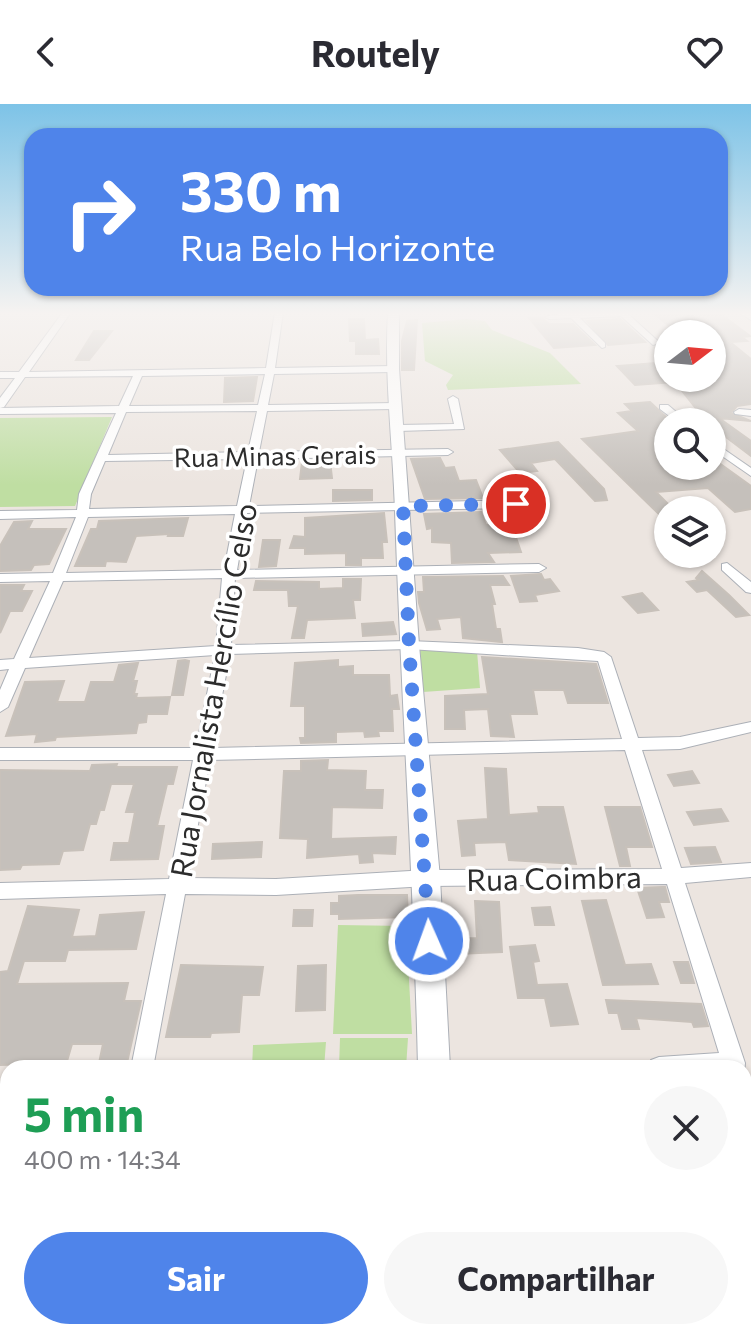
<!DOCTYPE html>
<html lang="pt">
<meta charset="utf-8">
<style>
body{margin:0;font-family:Commissioner,sans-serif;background:#f7f7f7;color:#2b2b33;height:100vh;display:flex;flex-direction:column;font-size:30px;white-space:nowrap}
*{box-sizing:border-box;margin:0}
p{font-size:26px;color:#7c7c81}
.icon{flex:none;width:44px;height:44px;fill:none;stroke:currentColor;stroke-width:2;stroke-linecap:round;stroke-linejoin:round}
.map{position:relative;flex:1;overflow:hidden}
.sheet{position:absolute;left:0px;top:956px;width:752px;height:280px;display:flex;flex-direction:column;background:#fff;border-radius:24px 24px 0 0;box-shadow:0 2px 6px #0004}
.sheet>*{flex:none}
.hud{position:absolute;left:24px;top:24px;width:704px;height:168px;border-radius:24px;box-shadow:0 2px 6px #0004;background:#4f84ea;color:#fff;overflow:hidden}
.needle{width:52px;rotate:74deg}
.controls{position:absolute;left:654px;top:216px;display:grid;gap:16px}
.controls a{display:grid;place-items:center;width:72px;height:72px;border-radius:50%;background:#fff;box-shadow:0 2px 6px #0004;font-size:40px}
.pin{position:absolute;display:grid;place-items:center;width:68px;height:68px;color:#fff;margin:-34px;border:4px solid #fff;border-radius:50%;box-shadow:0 2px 8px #0007}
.me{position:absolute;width:88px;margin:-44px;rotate:358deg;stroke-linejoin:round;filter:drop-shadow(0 0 6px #0008)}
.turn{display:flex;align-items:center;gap:28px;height:168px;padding:0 24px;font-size:36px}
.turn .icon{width:104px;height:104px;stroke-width:2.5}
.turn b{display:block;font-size:56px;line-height:68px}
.round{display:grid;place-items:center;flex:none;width:84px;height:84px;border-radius:42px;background:#f7f7f7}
.overview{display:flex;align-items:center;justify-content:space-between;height:136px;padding:0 24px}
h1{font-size:48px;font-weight:700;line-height:60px;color:#1e9e55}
.cta{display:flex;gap:16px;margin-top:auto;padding:16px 24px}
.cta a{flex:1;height:92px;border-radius:48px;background:#4f84ea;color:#fff;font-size:32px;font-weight:700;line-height:92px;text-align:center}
.cta a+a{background:#f7f7f7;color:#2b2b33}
header{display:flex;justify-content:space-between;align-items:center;height:104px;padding:0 24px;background:#fff;font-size:36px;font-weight:700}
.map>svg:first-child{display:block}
.green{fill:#bfdea2}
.building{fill:#c5c0bb;stroke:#c8c1ba;stroke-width:2}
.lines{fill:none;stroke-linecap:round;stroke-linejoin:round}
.minor-casing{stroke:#acb0b7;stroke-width:2}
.secondary-casing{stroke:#acb0b7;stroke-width:2}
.minor{fill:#fff;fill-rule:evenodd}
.secondary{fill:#fff;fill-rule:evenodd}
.route{stroke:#4f84ea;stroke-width:14;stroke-dasharray:0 25.2}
.labels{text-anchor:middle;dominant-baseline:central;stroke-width:7;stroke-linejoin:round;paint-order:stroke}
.far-street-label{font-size:26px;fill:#2c2c2c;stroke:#fff}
.street-label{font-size:30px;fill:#2c2c2c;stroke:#fff}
</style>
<header><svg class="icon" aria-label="back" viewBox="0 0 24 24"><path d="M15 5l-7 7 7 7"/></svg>Routely<svg class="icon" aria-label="heart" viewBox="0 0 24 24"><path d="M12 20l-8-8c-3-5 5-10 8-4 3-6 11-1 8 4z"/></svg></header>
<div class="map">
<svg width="751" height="1236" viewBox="0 0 751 1236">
<rect width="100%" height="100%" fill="#ece5e0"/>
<!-- green -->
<path class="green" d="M467 215 485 217 492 226 550 249 581 280 448 286 446 281 453 271 425 257 422 219Z
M112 313 75 402 0 403V314Z
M420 545 477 547 480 584 423 588Z
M338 821 406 822 412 930H333Z
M340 934H408L406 964H339Z
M326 938 324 964H252L253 941Z
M8 1035V1156L0 1174V1036Z
M476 1228H599L603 1236H477Z"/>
<!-- building -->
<path class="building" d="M652 208H718L750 232 742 233 747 237 730 238 751 255V300L737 302 731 309 751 317 719 314 751 337V352L718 327 712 328V313L702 312 675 278 635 281 617 262 668 258V274H712V230H679Z
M529 214H542L549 220H573L595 241 554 244Z
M349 215H364L365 236 378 235 379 250H356V237H350Z
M620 215 645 238 608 241 587 217Z
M417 216 414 266H402V237L407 217Z
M94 227H112L89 256H76Z
M257 273 253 297 224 298 225 274Z
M650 298 668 315V362H712V354L751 382V405L735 408 708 384 656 388 668 400V419L582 335 638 327 618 309 632 307 625 300Z
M558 338 604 385 607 396 595 397 555 355 531 359 537 367 520 369 500 346Z
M440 354 445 364 454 363 459 377 476 376 483 394 425 395 411 355Z
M330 357 332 374 300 375 302 358Z
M333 386H372V396L333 397Z
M481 408 486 421 511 419 521 448 488 449 494 458 452 459 451 439 432 438V424L427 425 424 410Z
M384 409 387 438H382L383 454H361V461H346V449L305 450V444H290L294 432 305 433V414Z
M188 414 183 432H168L169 430 136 432 126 458 106 457 105 462H75L91 425H97L99 417Z
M32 417 28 425H66L49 460 34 461 31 466 0 467V442L14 418Z
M263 436H280L276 462 259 463Z
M702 467 729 491 749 511 736 513 707 486 697 488 687 478 699 476 696 474Z
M541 470 544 476 550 475 559 487 535 491 537 497 520 498 511 472Z
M503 472 509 481H490L495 500H492L496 525H500L502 538 463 534 461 513 437 515 440 525 427 526 419 499 418 488H424L423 473Z
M343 475H361L360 496H353L355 514 307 516 304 534H292L298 502H289L288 486H254L256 477 319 478V485L343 484Z
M0 481H24L21 487H32L22 507H10L0 529Z
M642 489 658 506 638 509 623 493Z
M393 518 396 530 363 532 362 520Z
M482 553 596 560 608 599H568L564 586H533L537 610H510L514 633 491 632 488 605 464 606 465 625H445V592L488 590Z
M185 556 189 557 183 591H172L178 557Z
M338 556V563L353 562V571H389L390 592 397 591 399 605H392L393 627H378L379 632 365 633 364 627 336 628V638L301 639 300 634H305V602H291L295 559Z
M138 559 133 577H137L134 590H137L136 594 170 593 167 610H147L146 618 138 619 136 629 56 633 55 636 35 638 37 630 6 632 25 578 64 577 57 598H85L91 578H114L119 561Z
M328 656 327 666 366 667 365 686H383L382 704 332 703 331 735 396 733 395 750 372 749 373 758 360 759 359 750 307 754 308 735 280 734 284 667H301V657Z
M117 660 116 663H177L173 680H167L157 722H164L158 755 111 756 114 739H129L135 708H126L134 680H111L104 706H100L96 720H90L83 746 63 747 59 760 22 761 20 765 0 766V666L90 667 92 661Z
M485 664 506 665 509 711 539 709 538 703H563L576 760 509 756 506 738 474 739 475 751 462 752 458 717 488 715Z
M692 667 699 679 674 682 668 671Z
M605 703H640L652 743H626L630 762H620Z
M721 705 728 717 694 721 687 708Z
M262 738 261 753 212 755 213 740Z
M715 743 721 758 691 760 685 744Z
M662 783H665L669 798H659L664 813 647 814 637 784Z
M358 791H407L408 813 339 815V810H331V799H339V792Z
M606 796 625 861 651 860 658 880 603 881 582 797Z
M475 797 499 798 502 848 456 850 453 835 477 834Z
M28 802 79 806 72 833 96 832 100 811 144 808 136 845 68 846 65 857H24L17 880 128 879 124 897H141L126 963 98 964 103 940H72L65 964H53L55 959 0 961V868L8 867Z
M550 803 554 821H535L532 804Z
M294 806H313L312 822H293Z
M535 841 539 857 533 858 537 881 567 880 578 920 551 922 545 894H518L510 843Z
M674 858H688L694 879H681Z
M181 861 263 863 259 891H242L239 928 211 929 210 933H166Z
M326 861 325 906 296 907 298 862Z
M606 896 701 900 708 922 694 923 692 918 636 914 639 925H622L618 909H609Z"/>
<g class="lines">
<defs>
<path id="minor" d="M63 208H71L29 268 266 264 275 208H283L275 264 393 262 398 265 393 268 274 270 268 301 395 299 400 302 395 305 267 307 259 348 448 345 453 348 448 351 258 355 249 402 516 396 522 400 516 404 247 409 237 466 539 460 546 464 539 468 235 474 231 541 409 537 578 544 604 548 611 553 638 634 680 633 751 618V628L680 645 642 646 681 764 751 759V773L685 779 745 959 744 969V964H648L651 956 659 953 719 949 667 780 427 782 276 791 185 790 153 964H131L166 790 0 795V779L169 775 193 656H0V644H196L215 551 25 564 8 603 0 608V586L9 565 0 566V556L14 555 50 477 0 478V470L53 469 76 413 0 415V407L77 406 79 390 116 309 0 310V304L119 302 133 272 25 273 4 303 0 304V294L15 274H0V268H19ZM265 270 258 301 129 302 142 272ZM257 307 248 348 108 351 126 308ZM247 355 237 402 89 405 91 390 105 357ZM235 410 224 466 66 469 88 413ZM222 474 216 542 29 554 63 477ZM409 545 598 557 622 635 212 644 230 550ZM625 646 662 765 427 766 276 775 188 774 210 656Z
M568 208H626L660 239 653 241 621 212 580 214 605 239V243L602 244 571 214 549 215 545 213Z
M453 292 458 295 464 325 398 327 393 324 398 321 454 320 448 295Z
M660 301H668L688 318H677L660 305Z
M739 305 751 306V312L735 310 734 308Z
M712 337 751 364V372L712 345Z
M727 459 751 478V489L746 488 722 466V460Z
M744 980 751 983V1025L744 1022Z
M0 1022H8V1046H0Z
M76 1228H104L102 1236H74Z"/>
<path id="secondary" d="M388 208H399V265L419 541 440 774 450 964H418C414 778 401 593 395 407 393 341 384 274 388 208Z
M738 208H751V216Z
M428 1228H466V1236H428Z"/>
</defs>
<!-- minor casing -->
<use href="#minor" class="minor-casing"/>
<!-- secondary casing -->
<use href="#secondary" class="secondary-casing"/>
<!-- minor -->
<use href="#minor" class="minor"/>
<!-- secondary -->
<use href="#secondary" class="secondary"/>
</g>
<!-- sky -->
<linearGradient id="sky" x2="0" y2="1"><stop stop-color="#7dc3e7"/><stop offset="0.55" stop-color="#f6f3f1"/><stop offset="1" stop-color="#f6f3f1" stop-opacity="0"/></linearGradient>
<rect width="751" height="381" fill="url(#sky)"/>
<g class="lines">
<!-- route -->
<path class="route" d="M429 837 409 541 403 402 516 400"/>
</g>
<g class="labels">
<!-- far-street labels -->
<g class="far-street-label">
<text transform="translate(275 351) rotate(-1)">Rua Minas Gerais</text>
</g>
<!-- street labels -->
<g class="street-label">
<text transform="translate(212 586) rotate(-80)">Rua Jornalista Hercílio Celso</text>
<text transform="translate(554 773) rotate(-1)">Rua Coimbra</text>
</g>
</g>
</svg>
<div class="controls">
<a><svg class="needle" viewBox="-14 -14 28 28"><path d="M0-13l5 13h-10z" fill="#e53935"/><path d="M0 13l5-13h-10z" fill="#7c7c81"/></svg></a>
<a><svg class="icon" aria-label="search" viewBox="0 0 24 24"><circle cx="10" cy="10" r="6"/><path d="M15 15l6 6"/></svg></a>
<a><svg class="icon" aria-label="layers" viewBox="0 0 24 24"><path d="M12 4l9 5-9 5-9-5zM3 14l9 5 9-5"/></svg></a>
</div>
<div class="pin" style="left:516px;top:400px;background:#d93025"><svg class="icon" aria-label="arrive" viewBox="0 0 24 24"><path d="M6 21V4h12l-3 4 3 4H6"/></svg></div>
<svg class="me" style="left:429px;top:837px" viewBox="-20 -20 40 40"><circle r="17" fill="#4f84ea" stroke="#fff" stroke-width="3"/><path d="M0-11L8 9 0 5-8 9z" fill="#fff"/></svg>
<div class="hud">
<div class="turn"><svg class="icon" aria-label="right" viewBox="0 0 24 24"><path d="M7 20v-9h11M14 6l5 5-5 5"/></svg><div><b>330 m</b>Rua Belo Horizonte</div></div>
</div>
<section class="sheet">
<div class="overview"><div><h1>5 min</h1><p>400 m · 14:34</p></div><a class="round"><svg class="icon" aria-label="close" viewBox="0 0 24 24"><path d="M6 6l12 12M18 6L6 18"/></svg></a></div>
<div class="cta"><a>Sair</a><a>Compartilhar</a></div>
</section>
</div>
